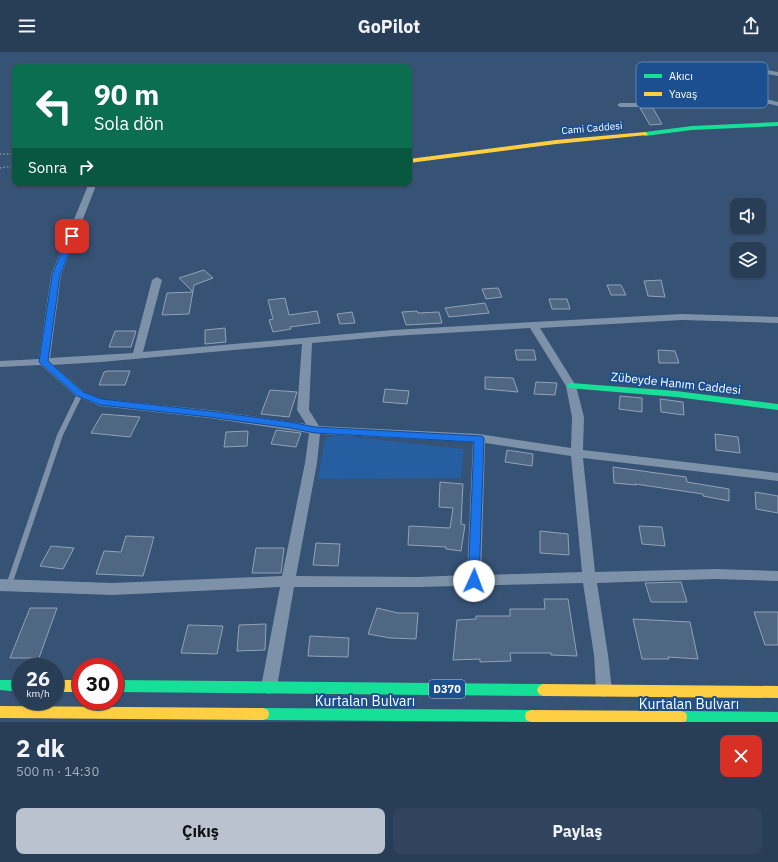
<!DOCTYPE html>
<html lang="tr">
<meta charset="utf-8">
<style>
body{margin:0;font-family:"IBM Plex Sans",sans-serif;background:#30455d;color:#f1f3f6;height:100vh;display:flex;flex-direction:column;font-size:15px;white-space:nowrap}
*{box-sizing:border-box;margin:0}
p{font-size:13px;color:#a5aeba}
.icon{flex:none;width:22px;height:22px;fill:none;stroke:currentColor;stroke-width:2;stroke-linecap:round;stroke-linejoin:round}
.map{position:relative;height:670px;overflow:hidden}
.sheet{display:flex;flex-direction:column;background:#283e57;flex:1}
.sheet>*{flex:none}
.guide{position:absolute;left:12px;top:12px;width:400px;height:122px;border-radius:8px;box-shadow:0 1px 3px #0004,0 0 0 1px #44576d;background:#0b6e4f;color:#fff;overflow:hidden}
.buttons{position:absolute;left:730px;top:146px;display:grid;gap:8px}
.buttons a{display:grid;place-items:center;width:36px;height:36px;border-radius:8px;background:#283e57;box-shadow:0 1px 3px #0004,0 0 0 1px #44576d;font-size:20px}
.speed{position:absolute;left:12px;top:606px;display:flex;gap:8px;font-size:20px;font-weight:700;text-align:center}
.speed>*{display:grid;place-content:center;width:52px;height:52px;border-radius:50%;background:#283e57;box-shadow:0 1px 3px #0004,0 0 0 1px #44576d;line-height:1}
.speed small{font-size:10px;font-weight:400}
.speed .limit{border:6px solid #d22;background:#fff;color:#111}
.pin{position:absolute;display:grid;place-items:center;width:34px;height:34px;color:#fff;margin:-17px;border-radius:8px;box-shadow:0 2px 6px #0006}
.me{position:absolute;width:44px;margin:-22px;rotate:2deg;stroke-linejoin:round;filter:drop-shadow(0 0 3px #0008)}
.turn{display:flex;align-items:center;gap:14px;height:84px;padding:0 16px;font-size:18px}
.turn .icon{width:52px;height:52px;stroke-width:2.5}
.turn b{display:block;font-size:28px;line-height:34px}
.then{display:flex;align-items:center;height:38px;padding:0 16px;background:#0003;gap:8px;font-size:15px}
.round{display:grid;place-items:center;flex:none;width:42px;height:42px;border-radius:8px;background:#30455d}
.summary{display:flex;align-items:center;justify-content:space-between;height:68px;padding:0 16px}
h1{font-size:24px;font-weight:700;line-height:30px}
.action{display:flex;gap:8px;margin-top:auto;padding:8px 16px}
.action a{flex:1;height:46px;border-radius:8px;background:#b9c2ce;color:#111;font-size:16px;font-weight:700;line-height:46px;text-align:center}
.action a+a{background:#30455d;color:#f1f3f6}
header{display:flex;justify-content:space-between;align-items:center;height:52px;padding:0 16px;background:#283e57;font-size:18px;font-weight:700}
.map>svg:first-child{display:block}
.green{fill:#265fa1}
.building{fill:#506783;stroke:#92a2b6}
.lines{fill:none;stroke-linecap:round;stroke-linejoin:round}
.path{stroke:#7d92a8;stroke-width:1.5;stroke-dasharray:1.5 2;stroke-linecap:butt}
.lane{fill:#7d92a8;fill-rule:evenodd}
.street{fill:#7d92a8;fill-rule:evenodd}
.fast{fill:#16e098;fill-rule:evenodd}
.slow{fill:#ffcf43;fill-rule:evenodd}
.route{fill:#1a73e8;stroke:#114b97}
.labels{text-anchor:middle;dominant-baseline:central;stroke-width:4;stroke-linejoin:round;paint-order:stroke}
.far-street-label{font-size:10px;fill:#fff;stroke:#1b4f8f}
.shield{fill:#1b4f8f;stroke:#bbcadd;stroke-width:1}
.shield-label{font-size:11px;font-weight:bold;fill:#fff}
.street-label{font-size:12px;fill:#fff;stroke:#1b4f8f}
.near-street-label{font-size:14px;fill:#fff;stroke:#1b4f8f}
.key{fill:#1b4f8f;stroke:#5f84b1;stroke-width:1}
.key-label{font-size:11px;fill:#fff}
</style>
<header><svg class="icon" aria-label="menu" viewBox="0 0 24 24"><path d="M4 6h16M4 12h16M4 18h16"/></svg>GoPilot<svg class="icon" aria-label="share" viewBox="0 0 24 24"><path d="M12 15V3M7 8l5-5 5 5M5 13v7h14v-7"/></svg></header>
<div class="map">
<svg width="778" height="670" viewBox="0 0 778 670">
<rect width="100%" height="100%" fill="#365274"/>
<!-- green -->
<path class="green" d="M335 383 464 397 461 426 318 427 325 387Z"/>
<!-- building -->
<path class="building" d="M640 56H653L662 72 650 73Z
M204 218 213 226 194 233 189 262 162 263 167 241 193 240 179 226Z
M661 228 665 245 648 244 644 229Z
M607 233H621L626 243H611Z
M498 236 502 245 486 247 482 237Z
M285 246 289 263 317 259 320 271 290 275 291 277 273 280 269 268 273 267 268 248Z
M549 247H567L570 257H552Z
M485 251 489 261 449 265 445 256Z
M417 259 418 261 439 260 442 271 406 273 402 260Z
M352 260 355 271 340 272 337 262Z
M225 276 226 290 205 292V278Z
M115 279H136L131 295H109Z
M515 298H534L536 308H517Z
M658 298 675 299 679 311H659Z
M108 319H130L125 333H99L104 320Z
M485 325 513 326 518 340 485 337Z
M536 330 557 331 555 343 534 342Z
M385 337 409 339 407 352 383 350Z
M270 338 297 340 289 365 261 362Z
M620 344 642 346V360L619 357Z
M660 347 683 350 684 363 661 360Z
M102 362 140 365 130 385 91 381Z
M276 378 301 381 296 395 271 392Z
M248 379 247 394 224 395 226 380Z
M715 382 738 385 740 401 716 398Z
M507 398 533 402 532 414 505 410Z
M613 415 686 425 687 430 729 437V449L703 444V442L635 432 636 433 614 431Z
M440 430 463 432 461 472 465 473 461 499 446 497V495L408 493 409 474 450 476 453 456 439 455Z
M755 440 778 444V461L756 457Z
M639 474 662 475 665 494 642 492Z
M540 479 568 482 569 503 540 501Z
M126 484 154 485 143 524 96 522 104 499 121 500Z
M316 491 340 492 338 514 313 513Z
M51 494 74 496 63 517 40 514Z
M256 496H284L281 521H252Z
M681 530 687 550H651L645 531Z
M544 547H568L577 604 551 603V601H510L511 609 480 610V607L453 608 457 568 476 567V564H510V557H545Z
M30 556H57L39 606H10Z
M377 556 398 561H418L416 587 390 586 368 582Z
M754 560H778V593H765Z
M633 567 690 570 698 607 668 605 669 607H642Z
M266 572 265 598 237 599 239 573Z
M188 573 223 574 217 602 181 601Z
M310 584 349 586 348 605 308 604Z"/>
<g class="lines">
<!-- path -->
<path class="path" d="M0 102H15
M0 116 15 114"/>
<!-- lane -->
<path class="lane" d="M80 340 83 342 63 383 12 533 11 535 9 536 7 535 6 533 57 383 77 342Z"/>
<!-- street -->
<path class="street" d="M722 10 778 20V24L720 13 719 12Z
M770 48 778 50V54L770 52 690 55H620L617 53 620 51H690Z
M89 131H97L61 223 50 306 133 301 152 228 157 225 162 228 143 300 393 278 533 270 682 262 778 265V271L682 268 540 276 576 334 584 365 583 398 778 421V429L583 406 595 520 715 517 778 519V529L715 527 597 531 608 603 612 638 609 643 604 645 599 643 596 638 594 603 583 531 418 535H294L277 635 274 640 269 642 264 640 261 635 280 535 112 543 0 539V527L112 531 282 524 305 411 309 381 209 366 100 354 76 344 41 313 0 315V309L39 307 51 223ZM530 276 566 334 572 365 571 396 479 382 319 374 309 358 312 291 393 284ZM302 292 297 358 306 372 209 358 102 347 84 340 53 313 101 310ZM320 382 473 390 467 523 418 525 296 524 317 411ZM485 391 571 404 582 520 481 523Z"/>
<!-- fast -->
<path class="fast" d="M778 70V74L692 78 645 84 642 82 645 80 692 74Z
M571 331 676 339 778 352V358L676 345 568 336 567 334 568 332Z
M0 628H21V640L0 638Z
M115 628 543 632 547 634 549 638 547 642 543 644 115 640Z
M263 656 531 658 536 660 537 664 536 668 531 670 263 668 258 666 257 662 258 658Z
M681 659 778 660V670H679L676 669 675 665 676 661Z"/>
<!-- slow -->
<path class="slow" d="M645 80 648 82 647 83 556 92 409 111V107L556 88Z
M55 628H81V640H55Z
M543 632 778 634V646L543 644 539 642 537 638 539 634Z
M0 654 263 656 268 658 269 662 268 666 263 668 0 666Z
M531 658 681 659 686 661 687 665 686 669 683 670H531L526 668 525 664 526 660Z"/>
</g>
<!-- route -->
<path class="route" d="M72 181 76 184 60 223 48 309 83 340 102 347 209 359 290 370 315 375 482 384 484 386 479 529 478 532 474 533 470 532 468 529 474 390 315 381 290 376 209 365 100 353 77 344 39 310 52 223 68 184Z"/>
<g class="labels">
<!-- far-street labels -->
<g class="far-street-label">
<text transform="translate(592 76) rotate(-5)">Cami Caddesi</text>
</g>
<!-- shield labels -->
<rect class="shield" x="429" y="628" width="36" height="18" rx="3"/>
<g class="shield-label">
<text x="447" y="637">D370</text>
</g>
<!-- street labels -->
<g class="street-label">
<text transform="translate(676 331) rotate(6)">Zübeyde Hanım Caddesi</text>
</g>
<!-- near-street labels -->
<g class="near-street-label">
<text x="365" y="649">Kurtalan Bulvarı</text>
<text x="689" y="652">Kurtalan Bulvarı</text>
</g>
</g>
<!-- legend -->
<rect x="636" y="10" width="132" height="46" rx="6" class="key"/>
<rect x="644" y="22" width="18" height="4" fill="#16e098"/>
<rect x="644" y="40" width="18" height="4" fill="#ffcf43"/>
<g class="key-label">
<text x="669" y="28">Akıcı</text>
<text x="669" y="46">Yavaş</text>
</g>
</svg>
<div class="buttons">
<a><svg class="icon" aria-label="sound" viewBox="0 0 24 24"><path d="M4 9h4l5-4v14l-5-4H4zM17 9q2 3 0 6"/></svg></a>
<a><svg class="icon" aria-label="layers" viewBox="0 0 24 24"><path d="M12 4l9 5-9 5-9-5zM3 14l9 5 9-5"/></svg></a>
</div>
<div class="speed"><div>26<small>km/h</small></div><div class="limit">30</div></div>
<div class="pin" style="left:72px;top:184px;background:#d93025"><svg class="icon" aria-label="arrive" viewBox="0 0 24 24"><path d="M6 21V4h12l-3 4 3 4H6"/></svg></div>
<svg class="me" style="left:474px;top:529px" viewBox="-20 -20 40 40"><circle r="19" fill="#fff"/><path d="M0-13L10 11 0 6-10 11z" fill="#1a73e8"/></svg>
<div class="guide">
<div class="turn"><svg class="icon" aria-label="left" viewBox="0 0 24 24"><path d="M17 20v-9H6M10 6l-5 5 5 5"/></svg><div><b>90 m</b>Sola dön</div></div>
<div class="then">Sonra<svg class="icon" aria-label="right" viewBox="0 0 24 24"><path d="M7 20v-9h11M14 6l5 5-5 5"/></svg></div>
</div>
</div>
<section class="sheet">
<div class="summary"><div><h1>2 dk</h1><p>500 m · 14:30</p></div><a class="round" style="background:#d93025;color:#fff"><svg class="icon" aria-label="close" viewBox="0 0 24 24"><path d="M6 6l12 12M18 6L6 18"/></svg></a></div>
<div class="action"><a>Çıkış</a><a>Paylaş</a></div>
</section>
